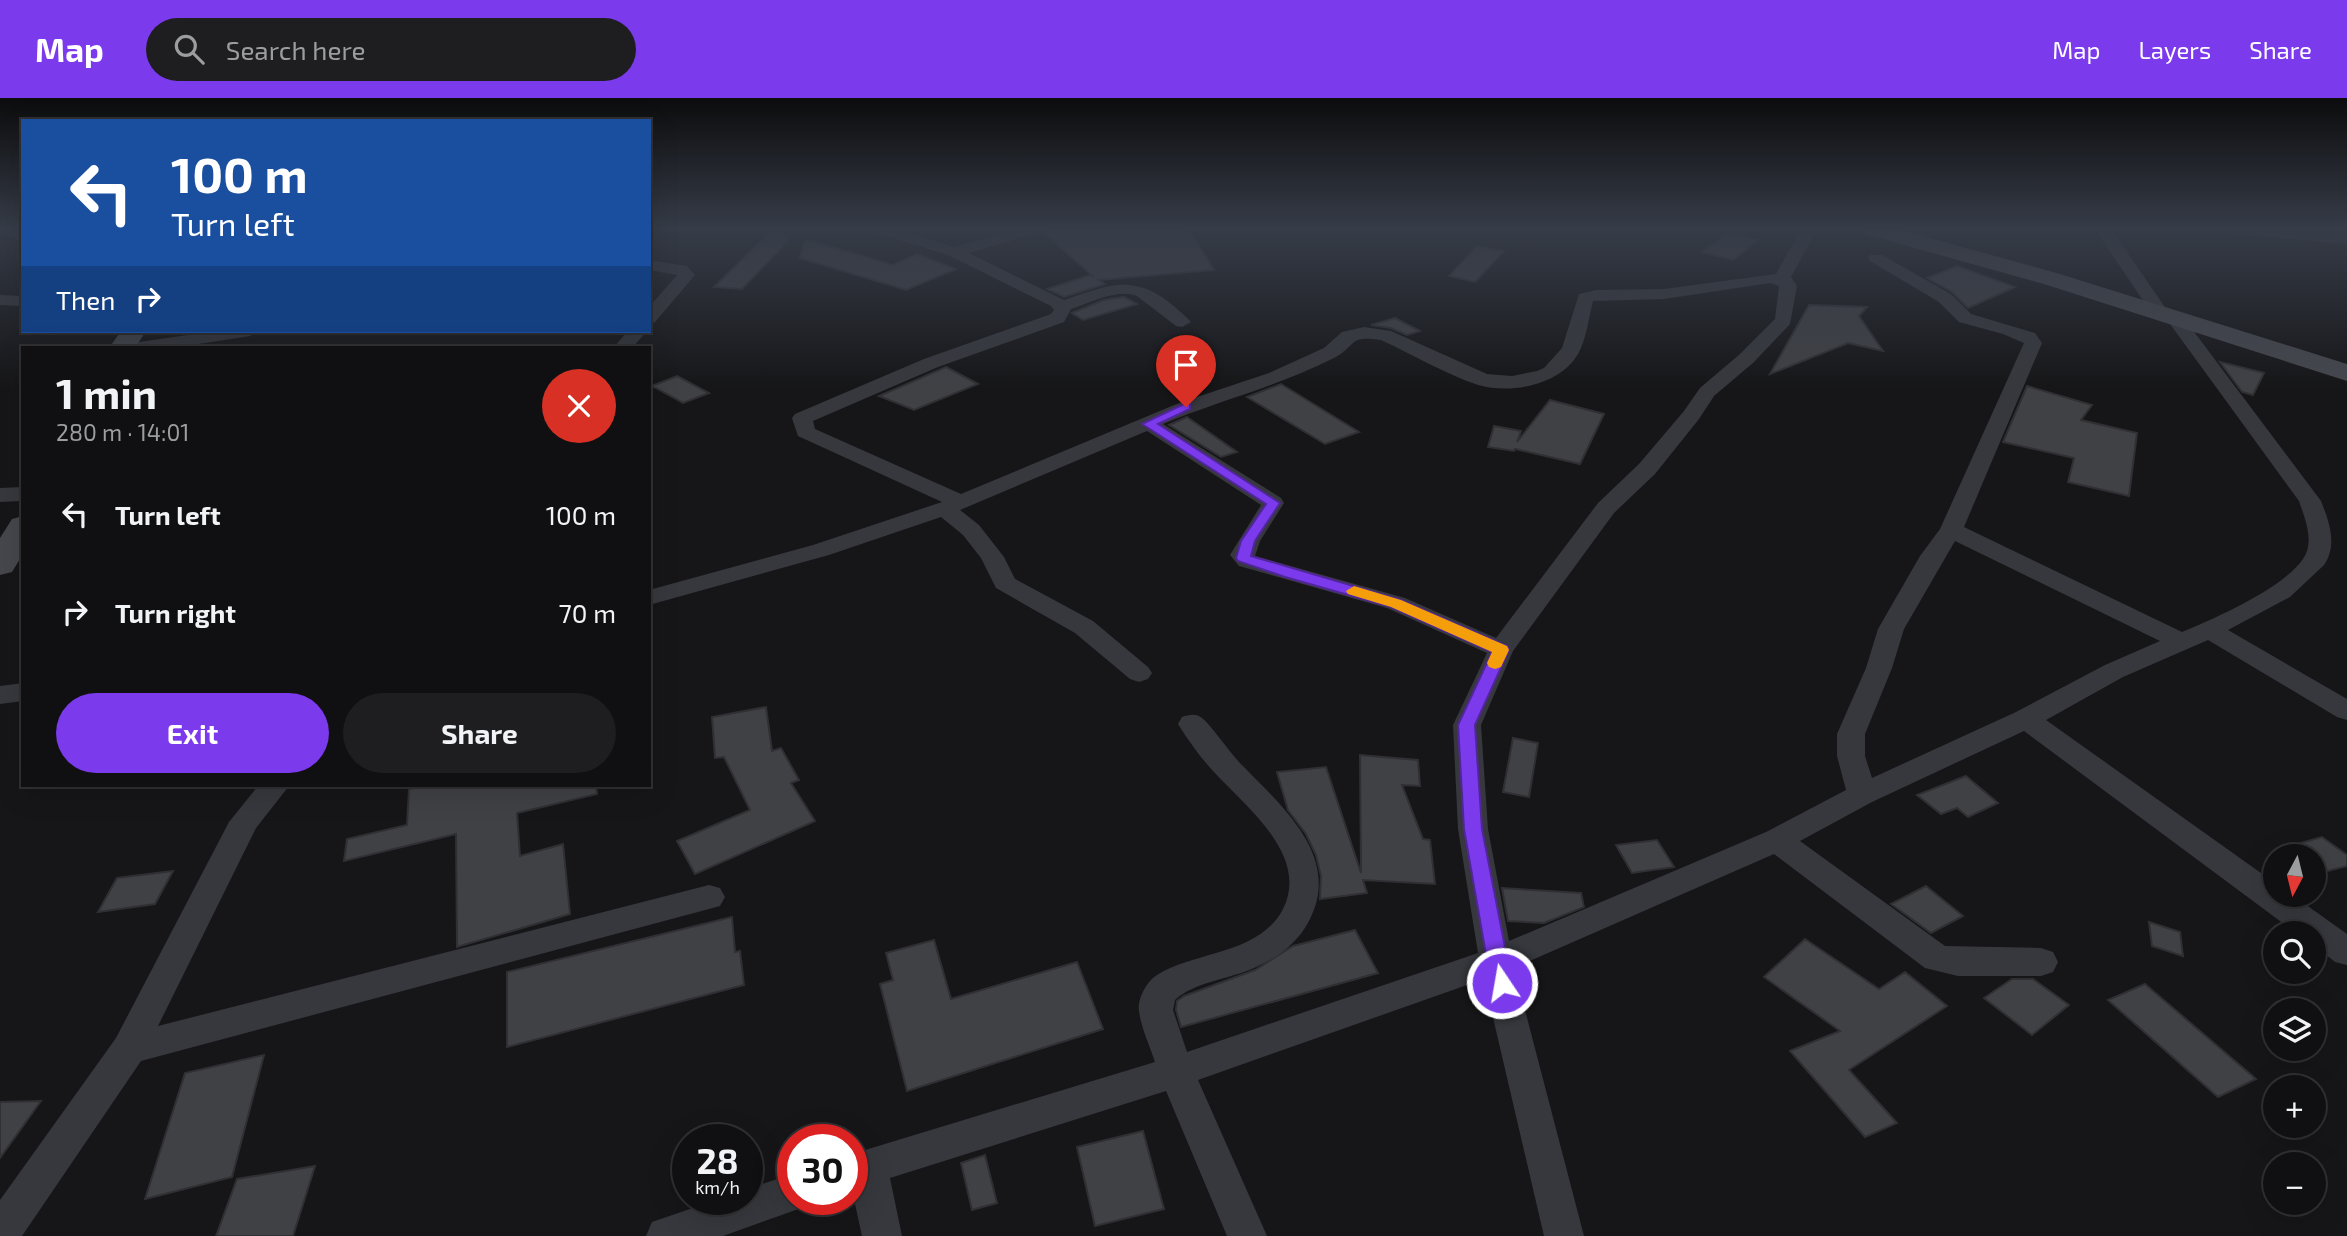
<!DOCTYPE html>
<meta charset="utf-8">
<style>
body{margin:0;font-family:"Exo 2",sans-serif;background:#1e1e20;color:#f1f3f6;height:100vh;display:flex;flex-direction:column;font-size:26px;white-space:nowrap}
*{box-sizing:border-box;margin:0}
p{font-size:23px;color:#9c9d9f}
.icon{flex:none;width:38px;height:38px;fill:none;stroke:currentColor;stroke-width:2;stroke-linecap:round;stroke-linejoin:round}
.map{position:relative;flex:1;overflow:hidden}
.sheet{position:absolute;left:21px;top:248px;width:630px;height:441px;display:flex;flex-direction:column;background:#101012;border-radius:0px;box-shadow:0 7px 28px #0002,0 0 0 2px #303032}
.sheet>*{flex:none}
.guide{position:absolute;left:21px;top:21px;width:630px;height:214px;border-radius:0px;box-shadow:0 7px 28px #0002,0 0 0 2px #303032;background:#1a4fa0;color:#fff;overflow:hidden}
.needle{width:46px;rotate:187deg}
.fabs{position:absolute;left:2263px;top:746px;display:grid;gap:14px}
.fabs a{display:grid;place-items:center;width:63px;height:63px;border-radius:50%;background:#101012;box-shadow:0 7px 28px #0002,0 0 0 2px #303032;font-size:35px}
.speed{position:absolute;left:672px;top:1026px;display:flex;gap:14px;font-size:35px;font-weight:700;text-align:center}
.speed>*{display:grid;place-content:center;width:91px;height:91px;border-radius:50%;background:#101012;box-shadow:0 7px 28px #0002,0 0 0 2px #303032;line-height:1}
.speed small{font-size:18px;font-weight:400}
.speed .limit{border:10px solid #d22;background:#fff;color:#111}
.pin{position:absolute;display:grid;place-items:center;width:60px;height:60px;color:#fff;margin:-72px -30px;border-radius:50% 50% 50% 0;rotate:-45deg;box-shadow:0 0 7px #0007}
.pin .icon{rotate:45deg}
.me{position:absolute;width:77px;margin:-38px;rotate:348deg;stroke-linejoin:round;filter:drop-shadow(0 0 5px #0008)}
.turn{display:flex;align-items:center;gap:24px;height:147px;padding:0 35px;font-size:32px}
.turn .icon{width:91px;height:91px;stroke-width:2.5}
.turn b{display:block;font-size:49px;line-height:60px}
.then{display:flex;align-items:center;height:66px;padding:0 35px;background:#0003;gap:14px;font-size:26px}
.round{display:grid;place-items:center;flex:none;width:74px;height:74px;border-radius:37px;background:#1e1e20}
.summary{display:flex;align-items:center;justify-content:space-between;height:119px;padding:0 35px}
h1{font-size:42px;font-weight:700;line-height:52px}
.cta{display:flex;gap:14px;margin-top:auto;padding:14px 35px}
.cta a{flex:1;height:80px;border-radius:42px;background:#7c3aed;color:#fff;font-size:28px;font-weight:700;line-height:80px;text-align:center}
.cta a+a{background:#1e1e20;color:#f1f3f6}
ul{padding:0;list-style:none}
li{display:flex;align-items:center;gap:21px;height:98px;padding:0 35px}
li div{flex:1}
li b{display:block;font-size:26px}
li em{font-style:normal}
header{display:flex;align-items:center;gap:42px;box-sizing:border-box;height:98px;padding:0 35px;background:#7c3aed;color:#fff}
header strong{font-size:33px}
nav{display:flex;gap:38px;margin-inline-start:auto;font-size:24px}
.search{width:490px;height:63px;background:#1e1e20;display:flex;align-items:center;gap:18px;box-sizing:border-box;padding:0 24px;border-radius:38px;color:#9c9d9f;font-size:26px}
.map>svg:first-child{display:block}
.building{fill:#404145;stroke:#303034;stroke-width:2}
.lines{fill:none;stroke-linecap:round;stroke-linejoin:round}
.street{fill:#37383d;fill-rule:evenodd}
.secondary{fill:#45474d;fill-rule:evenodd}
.route{fill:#7c3aed;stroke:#51269a;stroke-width:2}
.slow{fill:#f59e0b}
</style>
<header>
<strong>Map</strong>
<div class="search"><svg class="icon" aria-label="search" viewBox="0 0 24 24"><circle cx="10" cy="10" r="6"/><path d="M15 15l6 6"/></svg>Search here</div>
<nav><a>Map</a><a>Layers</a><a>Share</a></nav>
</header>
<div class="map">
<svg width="2347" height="1138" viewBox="0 0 2347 1138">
<rect width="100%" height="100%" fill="#161618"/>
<!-- building -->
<path class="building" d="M773 131H777L789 142 742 191 714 189Z
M1046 131H1189L1214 172 1099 182 1105 186 1064 199 1047 191 1090 177 1094 179 1044 135Z
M1727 135 1758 142 1733 162 1702 154Z
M805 141 893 167 917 156 956 171 906 192 800 160Z
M1477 148 1504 153 1475 184 1449 178Z
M1957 168 2015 189 1968 210 1952 194 1927 180Z
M1124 199 1137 206 1083 222 1072 215 1104 202Z
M1809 207 1867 209 1859 218 1883 253 1848 245 1770 276Z
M1395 220 1420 233 1407 237 1391 230 1371 227Z
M2220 264 2264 275 2253 297 2242 294Z
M946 269 978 286 914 312 879 298Z
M677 278 709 295 683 305 652 288Z
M1281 286 1359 334 1325 346 1247 299Z
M2027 288 2092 307 2081 322 2137 335 2129 398 2068 384 2074 360 2003 344Z
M1550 302 1604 316 1580 366 1515 351 1514 353 1488 349 1494 328 1521 333 1517 344Z
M1187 319 1237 354 1221 359 1169 327Z
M766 609 772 653 781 650 799 682 791 685 815 723 695 776 677 743 750 712 724 659 715 660 712 619Z
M1513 640 1538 645 1529 699 1503 694Z
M1360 657 1418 662 1420 688 1402 687 1423 741 1430 742 1435 786 1363 782 1367 795 1320 801 1321 778 1316 757 1306 736 1288 712 1277 674 1326 669 1361 775Z
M1966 678 1998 705 1968 719 1957 710 1941 716 1917 697Z
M424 688H596L597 696 517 715 520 758 563 746 570 816 457 849 456 736 344 763 347 741 407 727 409 691Z
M2322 739 2347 757V768L2324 774 2314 766V758H2302L2290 748Z
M1657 742 1674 769 1632 775 1616 747Z
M173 773 155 806 98 814 117 780Z
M1926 788 1963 818 1931 835 1891 806Z
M1502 790 1581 795 1584 809 1544 825 1508 823Z
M732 819 735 854 740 853 744 887 507 949V874Z
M2149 824 2180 834 2183 858 2152 848Z
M1355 832 1378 875 1181 929 1176 912 1177 903 1184 898 1255 872 1293 848Z
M1805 841 1879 891 1905 874 1947 908 1849 972 1897 1025 1865 1039 1790 953 1840 933 1764 879Z
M934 842 951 901 1077 864 1103 931 907 993 880 886 893 882 886 855Z
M2012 881H2033L2069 907 2032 937 1984 900Z
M2145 886 2256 981 2218 999 2108 902Z
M264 957 232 1079 145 1101 185 975Z
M41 1003 0 1060V1004Z
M1143 1033 1164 1111 1095 1128 1077 1049Z
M985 1057 997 1105 972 1112 961 1065Z
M315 1068 293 1138H216L237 1081Z"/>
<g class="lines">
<!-- street -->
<path class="street" d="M0 131 23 132V142L0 136Z
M870 131H894L954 149 1018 131H1043L1041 134 969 155 1064 202C1106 188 1132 175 1170 205 1177 211 1185 217 1191 224L1182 229 1176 228 1137 198C1117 190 1090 205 1071 211L1064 224 938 269 813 323 815 331 961 396 1179 305 1269 275 1324 250 1342 234 1364 229 1391 233 1487 276 1512 278 1537 273 1544 270 1562 250 1579 196 1596 192 1664 191 1776 176 1801 131H1817L1791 179 1797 188 1790 226 1754 264 1714 298 1699 321 1655 376 1614 415 1513 553 1481 627 1488 731 1509 843 1766 734 1846 692 1837 658V636L1866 570 1878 531 1920 458 1940 431 2024 245 2003 236 1959 224 1939 204 1870 163 1868 160 1870 157H1882L1951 196 1971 216 2035 235 2042 245 1964 429 2182 534C2216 520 2282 491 2303 461 2315 444 2305 421 2299 403L2165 219H2154L2095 131H2111L2169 215H2180L2321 403C2329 423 2338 447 2324 467L2290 499 2228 532 2347 601V622L2337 619 2208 542 2123 579 2046 622 2275 785V796H2291L2347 836V867L2335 864 2314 847V835H2296L2024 633 1872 704 1800 743 1945 848 2041 850 2053 854 2058 864 2053 874 2041 878H1958L1925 870 1774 756 1514 870 1584 1138H1544L1484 881 1198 982 1267 1138H1227L1166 993 890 1080 902 1138H862L852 1092V1056L1155 964C1150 948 1141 930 1139 913 1137 901 1147 883 1157 877 1195 853 1259 857 1283 811 1310 757 1245 708 1213 673 1200 659 1188 642 1178 626L1182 619C1189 617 1196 615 1202 620 1213 629 1231 657 1244 669 1284 710 1342 760 1309 823 1297 846 1277 860 1254 870 1230 881 1194 884 1175 902L1173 912 1187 954 1478 855 1458 731 1453 627 1487 555 1387 510 1239 468 1230 457 1261 407 1147 333 960 412 979 427 1004 459 1015 481 1093 523 1148 569 1152 575 1148 581 1139 584 1130 581 1075 535 996 490 981 460 963 437 941 419 829 457 649 507V492L813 447 942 404 798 338 792 320 795 316 924 261 1051 216 1054 212 1051 208 948 157 872 134ZM1770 185 1779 188 1775 221 1740 256 1700 290 1684 313 1639 366 1598 405 1496 540 1405 500 1255 458 1260 443 1284 405 1281 400 1163 326C1220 302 1279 288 1334 260 1358 247 1347 237 1381 242 1412 256 1445 276 1478 287 1513 297 1566 286 1581 250 1587 236 1589 218 1593 203L1664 201ZM1955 443 2160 543 2105 567 2016 614 1872 680 1865 658V636L1892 570 1904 531Z
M2225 131H2285L2347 136V146L2233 136Z
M649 162 687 168 695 177 655 224 649 225V209L677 177 649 172Z
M0 197 23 198V208L0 207Z
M216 233H259L250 238 173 250H130L139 244Z
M628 233H647L632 250H613Z
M23 389V403L0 404V390Z
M23 585V603L0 606V588Z
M258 688H289L256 730 158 928 709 787 720 790 725 799 720 808 709 811 141 963 22 1138H0V1102L116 940 229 724Z
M793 1076V1101H810L807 1108 723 1138H646L652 1124 719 1101H747V1091Z"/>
<!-- secondary -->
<path class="secondary" d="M1862 131H1898L2060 176 2347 266V283L2044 186 1865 136Z
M121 233H146L135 250H109Z
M23 418V456L12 474 0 477V440L12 421Z"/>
</g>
<!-- sky -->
<linearGradient id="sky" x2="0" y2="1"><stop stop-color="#0c0c0d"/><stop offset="0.45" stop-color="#363c48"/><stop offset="1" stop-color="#363c48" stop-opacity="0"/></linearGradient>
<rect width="2347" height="290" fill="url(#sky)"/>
<!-- route -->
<path class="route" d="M1186 305 1190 306V311L1158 326 1280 405 1255 443 1251 458 1401 502 1507 548 1509 552 1475 627 1482 731 1512 885 1509 891 1502 893 1494 891 1491 885 1464 731 1458 627 1492 554 1391 509 1285 479 1238 463 1236 460 1241 443 1266 406 1142 326Z"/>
<!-- slow -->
<path class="slow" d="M1354 488 1401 502 1507 548 1509 552 1501 569 1495 571 1489 569 1487 565 1492 554 1391 509 1348 496 1346 493Z"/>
</svg>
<div class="fabs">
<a><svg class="needle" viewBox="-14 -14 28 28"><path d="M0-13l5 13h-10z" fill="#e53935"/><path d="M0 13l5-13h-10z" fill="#9c9d9f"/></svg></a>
<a><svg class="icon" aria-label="search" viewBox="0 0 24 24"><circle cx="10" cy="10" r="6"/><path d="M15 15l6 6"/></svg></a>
<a><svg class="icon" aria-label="layers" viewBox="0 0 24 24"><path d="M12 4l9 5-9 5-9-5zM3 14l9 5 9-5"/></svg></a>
<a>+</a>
<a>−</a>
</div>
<div class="speed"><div>28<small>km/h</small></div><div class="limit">30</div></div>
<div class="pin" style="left:1186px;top:309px;background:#d93025"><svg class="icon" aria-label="arrive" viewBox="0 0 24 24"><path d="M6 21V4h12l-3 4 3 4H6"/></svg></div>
<svg class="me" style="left:1502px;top:885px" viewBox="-20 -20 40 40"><circle r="17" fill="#7c3aed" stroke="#fff" stroke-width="3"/><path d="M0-11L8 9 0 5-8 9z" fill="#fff"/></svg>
<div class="guide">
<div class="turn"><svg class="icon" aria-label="left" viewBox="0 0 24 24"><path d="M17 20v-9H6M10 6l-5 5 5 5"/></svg><div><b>100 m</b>Turn left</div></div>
<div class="then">Then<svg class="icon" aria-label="right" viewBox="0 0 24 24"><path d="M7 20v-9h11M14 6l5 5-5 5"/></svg></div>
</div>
<section class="sheet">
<div class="summary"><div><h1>1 min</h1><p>280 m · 14:01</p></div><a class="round" style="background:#d93025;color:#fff"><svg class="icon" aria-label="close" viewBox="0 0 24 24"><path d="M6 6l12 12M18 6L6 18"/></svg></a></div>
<ul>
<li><svg class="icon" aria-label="left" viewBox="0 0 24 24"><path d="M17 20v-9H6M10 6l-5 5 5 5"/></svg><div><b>Turn left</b></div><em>100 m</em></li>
<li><svg class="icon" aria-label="right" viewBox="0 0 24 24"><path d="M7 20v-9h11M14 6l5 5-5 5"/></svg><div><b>Turn right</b></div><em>70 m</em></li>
</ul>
<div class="cta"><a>Exit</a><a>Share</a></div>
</section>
</div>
